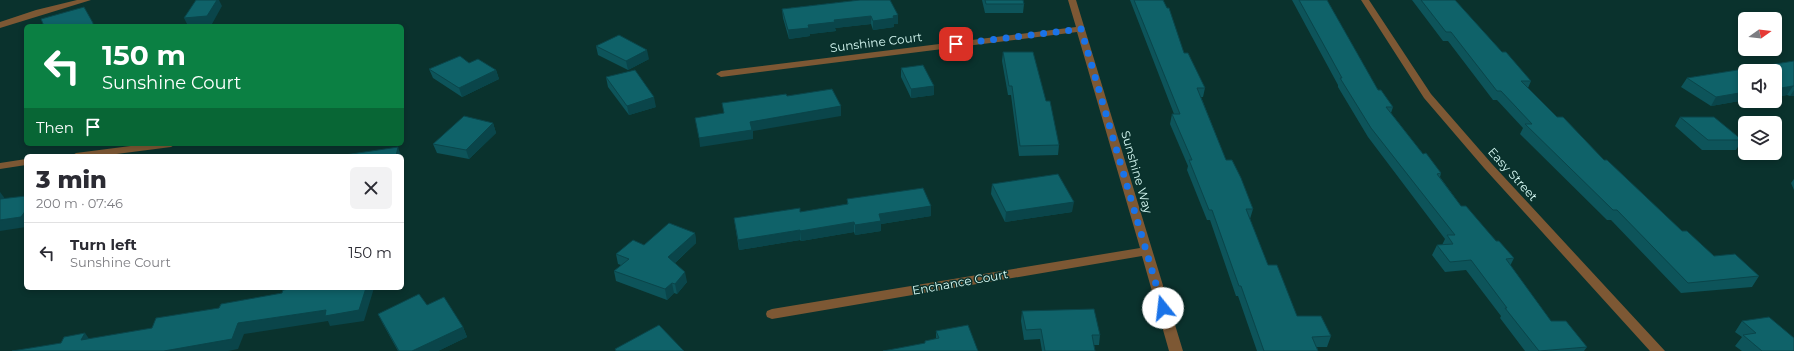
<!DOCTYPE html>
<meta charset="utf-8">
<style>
body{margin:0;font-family:Montserrat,sans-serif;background:#f2f2f3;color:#2b2b33;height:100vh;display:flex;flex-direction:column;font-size:15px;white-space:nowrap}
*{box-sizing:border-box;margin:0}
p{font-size:13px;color:#7c7c81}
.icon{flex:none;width:22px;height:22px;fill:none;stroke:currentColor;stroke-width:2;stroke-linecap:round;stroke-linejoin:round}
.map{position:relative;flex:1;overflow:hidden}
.drawer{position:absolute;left:24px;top:154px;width:380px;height:136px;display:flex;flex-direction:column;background:#fff;border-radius:6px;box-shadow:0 2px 6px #0003}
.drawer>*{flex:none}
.guide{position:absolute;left:24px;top:24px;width:380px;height:122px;border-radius:6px;box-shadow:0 2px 6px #0003;background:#0b8043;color:#fff;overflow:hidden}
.needle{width:26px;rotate:76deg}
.buttons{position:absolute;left:1738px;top:12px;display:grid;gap:8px}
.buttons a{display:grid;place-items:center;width:44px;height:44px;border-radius:6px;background:#fff;box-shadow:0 2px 6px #0003;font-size:20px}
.pin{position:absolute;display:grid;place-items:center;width:34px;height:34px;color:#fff;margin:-17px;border-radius:8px;box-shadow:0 2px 6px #0006}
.me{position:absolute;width:44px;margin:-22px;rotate:344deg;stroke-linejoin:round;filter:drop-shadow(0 0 3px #0008)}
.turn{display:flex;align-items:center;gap:14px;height:84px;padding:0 12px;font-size:18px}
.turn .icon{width:52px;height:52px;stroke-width:2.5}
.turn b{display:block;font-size:28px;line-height:34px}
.then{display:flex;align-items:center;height:38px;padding:0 12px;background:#0003;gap:8px;font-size:15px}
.round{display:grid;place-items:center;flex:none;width:42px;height:42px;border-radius:6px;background:#f2f2f3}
.overview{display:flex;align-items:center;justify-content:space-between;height:68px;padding:0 12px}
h1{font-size:24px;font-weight:800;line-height:30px}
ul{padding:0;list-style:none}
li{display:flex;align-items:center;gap:12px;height:60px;padding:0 12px;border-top:1px solid #e1e1e2}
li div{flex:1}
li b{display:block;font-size:15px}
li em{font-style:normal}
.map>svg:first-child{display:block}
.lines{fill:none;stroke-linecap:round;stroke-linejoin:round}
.minor{fill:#7d5834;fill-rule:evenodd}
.wall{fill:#0d545a}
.shaded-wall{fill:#0a454a}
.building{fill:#0f6269;stroke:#0a454a}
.route{stroke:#1a73e8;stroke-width:7;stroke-dasharray:0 12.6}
.labels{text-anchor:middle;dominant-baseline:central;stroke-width:3;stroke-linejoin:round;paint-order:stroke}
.street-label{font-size:12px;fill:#d7faf4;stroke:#0a322d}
</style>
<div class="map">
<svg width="1794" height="351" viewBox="0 0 1794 351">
<rect width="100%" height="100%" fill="#0a322d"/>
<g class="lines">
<!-- minor -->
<path class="minor" d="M77 0H91L0 28V22L36 10Z
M1068 0H1076L1183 351H1169L1142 256 772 319 767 317 766 314 767 311 772 309 1140 248 1077 32 721 77 716 74 721 71 1076 27Z
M1361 0H1369L1431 94 1492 164 1665 351H1650L1484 168 1424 98Z
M146 144H176L171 147 101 156H71L76 153Z
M26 159V165L0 169V163Z"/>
</g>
<!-- wall -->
<path class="wall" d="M860 0 898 24H894V27L873 30 871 24 835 28 836 31 810 34V36L789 39 783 18 782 9Z
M982 0H1023L1024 4 1023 13H985Z
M1130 0H1163L1184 53 1205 88 1203 97H1201L1226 160 1253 209 1250 219 1268 265 1297 316 1331 336 1327 347H1317L1318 351H1257L1238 296H1236L1210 220H1207L1187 170 1188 166 1170 124 1172 114H1174Z
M1292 0H1327L1378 90 1393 107 1391 113 1423 154 1441 173 1440 177 1461 206 1514 258 1510 266 1551 321 1587 347 1584 351H1525L1500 318 1501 316 1466 270 1445 272 1432 255 1437 245H1442L1445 239 1368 137 1338 87V85Z
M1412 0H1455L1502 52 1531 81 1528 88 1557 117 1682 231 1714 256 1759 276 1752 287 1681 293 1611 220H1607L1520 134 1523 128 1497 100H1493L1448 41H1443Z
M596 46 649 59 628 70 598 55Z
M1003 52 1046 101 1059 145 1058 155 1019 156 1011 95H1008L1002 61Z
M1794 61V96H1790L1787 95 1775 97V71H1745V100L1711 106 1681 87 1687 78Z
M469 63 496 70 499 79 462 97 433 78 429 69Z
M901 68 934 95 911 98 901 77Z
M606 77 656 107 629 115 608 87Z
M1680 117 1742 140 1736 150H1702L1675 126Z
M493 123 496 133 469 159 437 153 433 144Z
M1794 179V190L1791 183Z
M992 184 1072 212 1005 222 991 194Z
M847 199 931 216 881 224V231L855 235 854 232 801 241 800 240 739 250 734 218 800 212 847 204Z
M695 233 696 243 675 263 687 282 677 294 674 293 667 300 616 281 614 271 621 265 618 264 616 254 644 245Z
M427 305 463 327 467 337 438 351H398L383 324 378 314Z
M1022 311 1100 335 1099 345H1094L1095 351H1042L1040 339 1024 340 1021 321Z
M1742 321 1794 351H1742L1735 346 1742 337 1735 332Z
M936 331 978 351 925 343V341L936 339Z"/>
<!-- shaded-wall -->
<path class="shaded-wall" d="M217 0H219L222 6 212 24 188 26 184 18Z
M898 15V24H894V27L873 30V21L893 16Z
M871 16V24L835 28 836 31 810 34V36L789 39 788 30 808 25 834 20Z
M647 50 649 59 628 70 626 61Z
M496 70 499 79 462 97 459 88Z
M934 86V95L911 98V89Z
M1793 86 1787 95 1775 97V89Z
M1794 90V96H1790Z
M1745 92V100L1711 106 1716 97Z
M654 97 656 107 629 115 627 106Z
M841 106V116L753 131V139L700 147 699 138 750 122Z
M493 123 496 133 469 159 466 150Z
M398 147 401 156H396Z
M0 192 6 200 0 209Z
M1074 202 1072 212 1005 222 1006 212Z
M931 206V216L881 224V231L855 235V225L879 214Z
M26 210V227L0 231V220Z
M854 222V232L801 241 800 231Z
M800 230V240L739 250 738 240Z
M695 233 696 243 670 267 668 257Z
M685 272 687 282 677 294 675 284Z
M672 283 674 293 667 300 665 289Z
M366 288H374L364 321 330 326 328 321 244 334 238 349 228 351H164L238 323Z
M463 327 467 337 438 351H412Z
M85 333 92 343 81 340Z"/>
<!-- building -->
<path class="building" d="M196 0H217L207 16 184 18Z
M860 0H890L898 15 893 16 894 18 873 21 871 16 834 20 835 22 808 25 809 28 788 30 782 9Z
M985 0H1023L1024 4H986Z
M1134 0H1163L1167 8H1169L1184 53H1188L1205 88H1197L1226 160H1232L1241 178 1253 209H1246L1268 265H1277L1297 316H1321L1331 336 1312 337 1318 351H1264L1241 286H1239L1212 210H1209L1189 160H1192L1172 114H1180Z
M1299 0H1327L1378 90H1381L1393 107H1386L1423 154 1426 153 1441 173 1437 174 1461 206H1466L1496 241H1499L1514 258 1506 259 1551 321H1566L1587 347 1539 351 1505 308H1507L1471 260 1450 262 1437 245 1453 244 1447 235H1455L1371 128 1340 78H1342Z
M1421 0H1455L1502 52H1506L1531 81H1521L1557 117H1563L1604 160H1607L1682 231H1687L1714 256 1735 254 1759 276 1688 283 1617 210H1613L1525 124H1532L1501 91H1497L1451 32H1446Z
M84 7 93 23V26H44L41 19Z
M619 35 647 50 626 61 596 46Z
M1003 52H1033L1046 101H1050L1059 145 1020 146 1012 86H1009Z
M460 56 469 63 478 59 496 70 459 88 429 69Z
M1794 61V86H1793L1775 89V71H1745V92L1716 97 1687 78Z
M923 65 934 86 911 89 901 68Z
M635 70 654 97 627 106 606 77Z
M832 89 841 106 750 122 752 130 699 138 695 118 724 113 722 103 786 94 787 96Z
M464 116 493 123 466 150 433 144Z
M1680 117H1714L1742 140H1708Z
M398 147 396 156H338Z
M1058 174 1074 202 1006 212 992 184Z
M923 188 931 206 879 214 881 221 855 225 854 222 800 231V230L738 240 734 218 800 208V212L848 204 847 199Z
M26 196V210L21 217 0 220V199Z
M669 223 695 233 668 257 685 272 675 284 672 283 665 289 614 271 629 259 616 254 633 240 644 245Z
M296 288H366L359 310 325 316 326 310 238 323 232 339 164 351H12L61 343 64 337 85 333 81 340 152 328 156 318 219 308 221 304 282 293 283 290Z
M419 294 427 305 444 297 463 327 412 351H399L378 314Z
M1094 309 1100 335H1092L1095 351H1045L1041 329 1026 330 1022 311Z
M1769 317 1794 338V351H1762L1743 335 1756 333 1742 321Z
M659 325 684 351H616L615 349Z
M968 325 978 351H883L925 343V341L939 338 936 331Z"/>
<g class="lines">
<!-- route -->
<path class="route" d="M956 44 1081 29 1163 308"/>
</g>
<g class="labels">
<!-- street labels -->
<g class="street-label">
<text transform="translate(876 42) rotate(-7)">Sunshine Court</text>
<text transform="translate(1137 172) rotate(74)">Sunshine Way</text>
<text transform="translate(1513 174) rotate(48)">Easy Street</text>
<text transform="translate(960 282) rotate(-10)">Enchance Court</text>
</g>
</g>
</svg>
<div class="buttons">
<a><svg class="needle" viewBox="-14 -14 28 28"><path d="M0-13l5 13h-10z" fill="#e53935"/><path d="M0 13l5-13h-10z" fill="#7c7c81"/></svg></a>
<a><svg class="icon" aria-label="sound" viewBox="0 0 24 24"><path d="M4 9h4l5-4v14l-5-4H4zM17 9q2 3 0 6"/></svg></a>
<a><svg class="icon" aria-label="layers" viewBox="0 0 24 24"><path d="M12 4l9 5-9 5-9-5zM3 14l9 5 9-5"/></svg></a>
</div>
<div class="pin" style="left:956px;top:44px;background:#d93025"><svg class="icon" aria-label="arrive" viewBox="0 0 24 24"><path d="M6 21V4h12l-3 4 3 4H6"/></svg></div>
<svg class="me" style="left:1163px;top:308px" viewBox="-20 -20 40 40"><circle r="19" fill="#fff"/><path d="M0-13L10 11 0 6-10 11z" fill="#1a73e8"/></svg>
<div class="guide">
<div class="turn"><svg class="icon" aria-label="left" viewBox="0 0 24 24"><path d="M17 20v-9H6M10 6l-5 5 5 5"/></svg><div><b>150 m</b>Sunshine Court</div></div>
<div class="then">Then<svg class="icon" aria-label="arrive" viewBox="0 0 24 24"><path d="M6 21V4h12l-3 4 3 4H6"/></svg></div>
</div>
<section class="drawer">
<div class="overview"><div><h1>3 min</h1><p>200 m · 07:46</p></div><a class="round"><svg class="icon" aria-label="close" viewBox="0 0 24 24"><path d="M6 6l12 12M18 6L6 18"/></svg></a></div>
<ul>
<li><svg class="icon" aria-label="left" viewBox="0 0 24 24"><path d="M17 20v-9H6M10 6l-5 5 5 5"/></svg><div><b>Turn left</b><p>Sunshine Court</p></div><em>150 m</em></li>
</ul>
</section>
</div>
